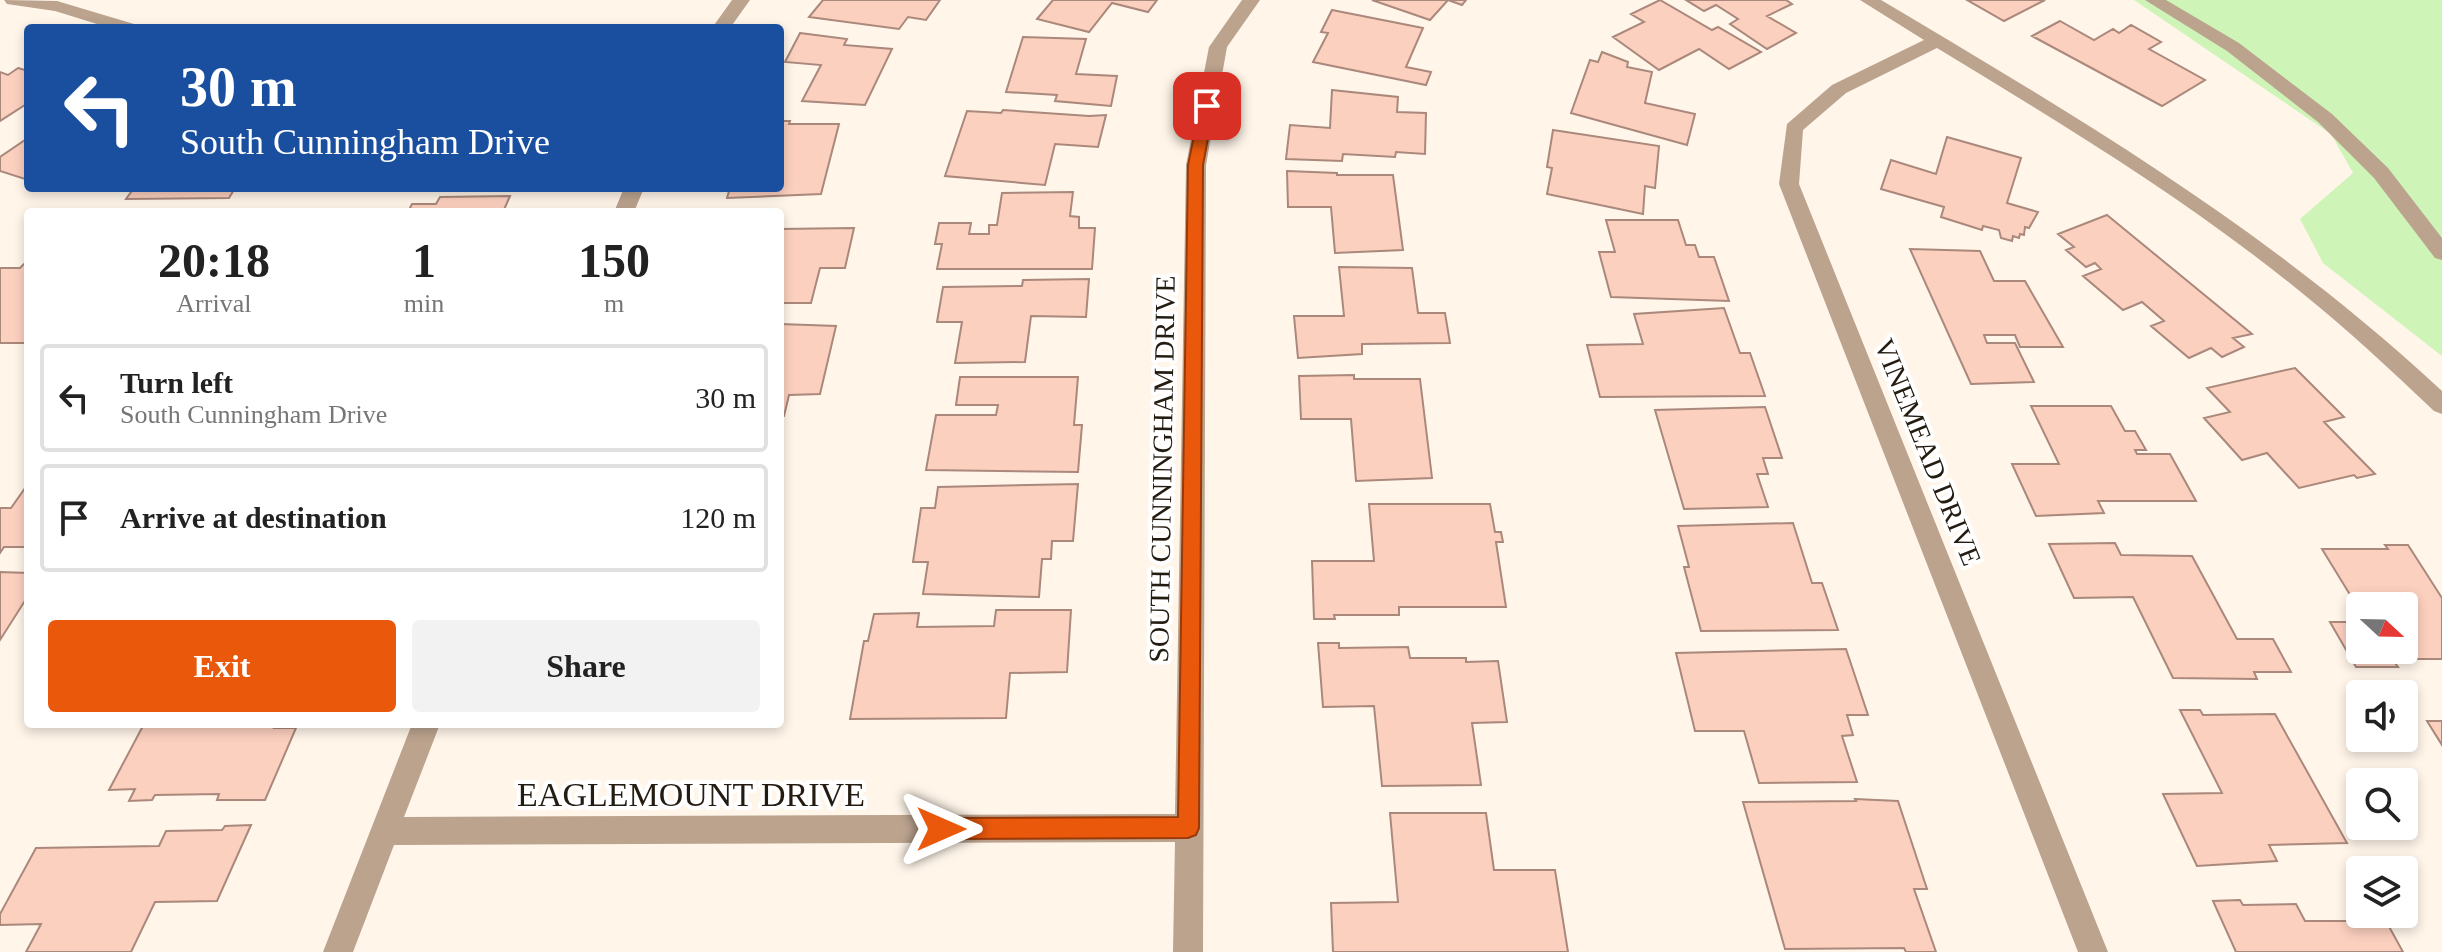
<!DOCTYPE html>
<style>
body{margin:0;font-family:"Times New Roman",serif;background:#f2f2f2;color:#222;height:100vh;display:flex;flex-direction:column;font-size:30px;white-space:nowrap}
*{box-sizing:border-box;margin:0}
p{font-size:26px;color:#767676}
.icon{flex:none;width:44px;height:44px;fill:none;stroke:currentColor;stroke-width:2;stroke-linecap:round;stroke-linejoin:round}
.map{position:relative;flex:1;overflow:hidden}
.drawer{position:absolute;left:24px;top:208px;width:760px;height:520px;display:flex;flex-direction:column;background:#fff;border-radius:8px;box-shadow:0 4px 12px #0003}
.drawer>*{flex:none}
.banner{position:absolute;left:24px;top:24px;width:760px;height:168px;border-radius:8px;box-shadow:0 4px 12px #0003;background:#1a4fa0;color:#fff;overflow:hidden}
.needle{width:52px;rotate:112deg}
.controls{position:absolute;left:2346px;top:592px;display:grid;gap:16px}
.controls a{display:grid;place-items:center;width:72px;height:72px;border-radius:8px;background:#fff;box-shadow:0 4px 12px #0003;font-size:40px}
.pin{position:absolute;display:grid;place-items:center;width:68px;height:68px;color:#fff;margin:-34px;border-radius:16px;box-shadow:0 4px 12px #0006}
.me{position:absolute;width:88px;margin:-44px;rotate:90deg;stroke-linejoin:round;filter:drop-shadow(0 0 6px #0008)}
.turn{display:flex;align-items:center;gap:28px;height:168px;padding:0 24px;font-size:36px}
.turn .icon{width:104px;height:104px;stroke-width:2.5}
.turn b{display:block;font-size:56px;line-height:68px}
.eta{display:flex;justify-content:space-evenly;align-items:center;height:136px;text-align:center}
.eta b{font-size:48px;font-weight:600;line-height:56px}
.cta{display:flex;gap:16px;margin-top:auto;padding:16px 24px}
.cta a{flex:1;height:92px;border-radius:8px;background:#ea580c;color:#fff;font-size:32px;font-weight:600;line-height:92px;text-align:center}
.cta a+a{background:#f2f2f2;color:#222}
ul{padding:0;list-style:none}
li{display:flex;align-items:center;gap:24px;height:108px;margin:0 16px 12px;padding:0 8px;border:4px solid #e0e0e0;border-radius:8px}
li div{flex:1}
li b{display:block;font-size:30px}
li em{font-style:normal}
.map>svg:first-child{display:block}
.green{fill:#cef4b8}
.building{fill:#fcd0bf;stroke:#aa887b;stroke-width:2}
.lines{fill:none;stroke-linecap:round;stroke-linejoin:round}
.minor{fill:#bba38e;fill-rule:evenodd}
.route{fill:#ea580c;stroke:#983908;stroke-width:2}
.labels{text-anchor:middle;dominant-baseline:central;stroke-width:8;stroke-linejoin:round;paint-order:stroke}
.street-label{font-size:28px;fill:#241b11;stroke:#fff}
.near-street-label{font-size:34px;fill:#241b11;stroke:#fff}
</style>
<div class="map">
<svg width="2442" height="952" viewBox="0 0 2442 952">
<rect width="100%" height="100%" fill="#fff5e9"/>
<!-- green -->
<path class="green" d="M2134 0H2442V356L2323 263 2300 219 2353 173 2331 134Z"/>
<!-- building -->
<path class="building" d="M823 0H940L926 20 908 17 899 29 809 17Z
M1053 0H1157L1148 12 1112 3 1089 32 1037 19Z
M1372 0H1466L1462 5 1448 0 1430 20Z
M1660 0 1712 30 1718 27 1761 52 1729 69 1699 49 1659 70 1613 37 1644 22 1631 14Z
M1686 0H1786L1792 4 1767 16 1796 33 1767 49 1730 24 1738 19 1716 5 1704 11Z
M1967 0H2045L2004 21Z
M1332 10 1423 28 1406 67 1431 72 1426 85 1313 62 1328 33 1321 32Z
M2060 21 2094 40 2113 29 2119 33 2131 25 2161 42 2149 49 2205 80 2162 106 2032 36Z
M800 33 847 39 844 45 892 49 865 105 802 101 821 65 785 62Z
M1023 37 1086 39 1076 74 1117 76 1111 106 1055 101 1057 95 1006 92Z
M1602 52 1628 62 1627 67 1652 72 1645 103 1695 114 1687 145 1571 113 1590 60 1598 62Z
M18 68 28 71V103L0 121V72L8 75Z
M1332 90 1398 97 1397 112 1426 113 1425 154 1396 152 1395 157 1343 154 1342 161 1286 159 1290 125 1330 128Z
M1003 110 1089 116 1106 115 1098 147 1055 144 1045 185 945 176 967 111 1001 113Z
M780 121H790L789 124H839L821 194 727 198 730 188H780Z
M1553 130 1659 146 1655 188 1645 186 1643 214 1547 194 1552 168 1547 167Z
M1947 137 2021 158 2007 203 2038 212 2029 228 2025 227 2024 235 2020 234 2019 238 2013 236 2012 241 2001 238 1999 230 1983 226 1982 230 1941 217 1944 207 1881 189 1891 160 1936 174Z
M28 138V180L0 171V157Z
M1287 171 1337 173V175H1393L1403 250 1335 253 1331 207H1288Z
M134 188H235L229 198 126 199Z
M1073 192 1070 216 1079 217V228H1095L1092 269H937L942 244H935L939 223H971L969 234H989V225H997L1002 193Z
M510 196 503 212H408L412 204H436L440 197Z
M2107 215 2252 334 2233 338 2244 347 2222 357 2211 348 2189 358 2151 326 2164 321 2142 302 2123 310 2083 276 2101 269 2095 263 2086 267 2066 250 2074 247 2058 234Z
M1606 220H1678L1686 245H1695L1699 257H1714L1729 301 1611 297 1599 252H1615Z
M854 228 845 268H820L811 303H780V229Z
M1910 249 1980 251 1994 281H2025L2063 347H2020L2015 335H1984L1987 343H2015L2034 382 1971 384Z
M24 264H28V343H0V268H20Z
M1339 267 1412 268 1418 313H1445L1450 343 1362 344V354L1298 358 1294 316H1344Z
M1089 279 1086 317 1031 316 1025 362 955 363 962 322H937L943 287 1022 286 1023 280Z
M1724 308 1740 353H1750L1765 396 1600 397 1587 345 1643 344 1634 314Z
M780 324 836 326 820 394 789 395 784 416H780Z
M2295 368 2344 417 2324 422 2375 474 2357 478 2354 475 2299 488 2267 453 2242 460 2204 418 2230 412 2207 388Z
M1354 375V379H1420L1432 478 1356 481 1351 419H1301L1299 376Z
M960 377H1078L1074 425H1082L1078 472 926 470 936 415H996L998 405H956Z
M2031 406H2111L2125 431H2135L2146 450H2135L2137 454H2170L2196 501H2098L2104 513 2036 516 2012 464H2059Z
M1765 407 1782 458H1763L1768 474H1757L1768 507 1684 509 1655 410Z
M28 484V547H4L0 553V508H11Z
M1078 484 1073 541H1052L1051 559H1042L1039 597 923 594 928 562H913L921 508H935L938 487Z
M1369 504H1490L1495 532H1501L1503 542H1496L1506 607H1399V615H1334L1335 619H1314L1312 561H1374Z
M1793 523 1812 583H1822L1838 630 1701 631 1684 567H1689L1678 526Z
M2115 543 2121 555 2192 556 2237 639H2273L2291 672H2254L2257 679 2173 678 2133 597 2074 598 2049 544Z
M2385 545H2408L2442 598V659H2392L2398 667H2356L2330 622H2360V650H2404V606H2360V611L2322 549H2388Z
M0 572 28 573V596L0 640Z
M996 610H1071L1067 672 1010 673 1006 718 850 719 864 641H868L874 614 919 613 917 627 994 626Z
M1318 643H1339V648L1408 647 1410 658H1466V662L1498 661 1507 722 1472 723 1481 785 1382 786 1374 706 1323 707Z
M1846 649 1868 715H1847L1853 735 1842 736 1857 782 1759 783 1744 731H1695L1676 653Z
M2180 710H2200L2203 715 2275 714 2347 843 2269 845 2277 861 2197 866 2163 794 2222 793Z
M2427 721H2442V745Z
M144 724H276L274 728H296L265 800H217L219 794 155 795 152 800 129 801 135 789 109 790Z
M554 724H729L553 726Z
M1855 799 1898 801 1927 889H1914L1936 952H1906L1904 948 1785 949 1743 802 1856 801Z
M1390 813H1486L1494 870H1555L1568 952H1333L1331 903 1398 902Z
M251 825 217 901 155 902 131 952H26L41 924 0 925V914L36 848 159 846 166 831 222 830 225 826Z
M2240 900 2243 905 2296 904 2305 921H2386L2403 952H2236L2213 901Z"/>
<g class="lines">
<!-- minor -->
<path class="minor" d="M4 0 57 1 134 24 137 28H110L55 11 7 4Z
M732 0H750L730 28H712Z
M1242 0H1260L1227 47 1206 165 1203 952H1173L1175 842 394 845 353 952H323L412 724H440L404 817 1175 814 1186 165 1209 47Z
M1860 0H1881C2083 120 2269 230 2442 391V414L2434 411C2391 370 2348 330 2302 293 2188 200 2062 124 1937 48L1846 93 1803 130 1799 184 2108 952H2078L1779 184 1787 124 1832 85 1924 40Z
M2145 0H2166L2239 43 2332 114 2388 168 2442 238V260L2435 258 2374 178 2318 122 2227 51Z
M624 188H644L634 212H614Z"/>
</g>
<!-- route -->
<path class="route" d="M1207 102 1214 106 1203 165 1199 828 1196 835 1188 838 941 839 934 836 930 829 934 821 941 818 1178 817 1188 165 1200 106Z"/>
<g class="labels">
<!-- street labels -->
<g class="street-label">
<text transform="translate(1928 452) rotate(68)">VINEMEAD DRIVE</text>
<text transform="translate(1162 469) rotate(-89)">SOUTH CUNNINGHAM DRIVE</text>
</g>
<!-- near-street labels -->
<g class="near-street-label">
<text x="691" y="794">EAGLEMOUNT DRIVE</text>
</g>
</g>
</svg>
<div class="controls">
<a><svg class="needle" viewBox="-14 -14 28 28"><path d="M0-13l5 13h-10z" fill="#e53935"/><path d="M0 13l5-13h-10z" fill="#767676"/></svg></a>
<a><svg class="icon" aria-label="sound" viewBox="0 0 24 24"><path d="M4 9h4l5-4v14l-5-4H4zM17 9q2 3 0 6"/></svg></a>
<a><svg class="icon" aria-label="search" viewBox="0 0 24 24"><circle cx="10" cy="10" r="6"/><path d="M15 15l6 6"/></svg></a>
<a><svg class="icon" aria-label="layers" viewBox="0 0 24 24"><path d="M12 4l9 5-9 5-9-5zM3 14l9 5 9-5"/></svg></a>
</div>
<div class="pin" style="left:1207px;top:106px;background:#d93025"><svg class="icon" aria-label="arrive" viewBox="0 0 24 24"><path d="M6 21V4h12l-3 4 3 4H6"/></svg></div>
<svg class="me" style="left:941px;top:829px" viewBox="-20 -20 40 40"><path d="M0-17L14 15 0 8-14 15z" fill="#ea580c" stroke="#fff" stroke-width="4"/></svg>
<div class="banner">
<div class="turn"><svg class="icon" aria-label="left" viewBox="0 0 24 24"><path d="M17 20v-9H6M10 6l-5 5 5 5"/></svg><div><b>30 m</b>South Cunningham Drive</div></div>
</div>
<section class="drawer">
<div class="eta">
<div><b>20:18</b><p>Arrival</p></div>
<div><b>1</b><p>min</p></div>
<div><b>150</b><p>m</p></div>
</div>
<ul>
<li><svg class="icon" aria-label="left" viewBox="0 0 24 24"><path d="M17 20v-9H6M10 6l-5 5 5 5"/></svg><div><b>Turn left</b><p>South Cunningham Drive</p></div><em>30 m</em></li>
<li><svg class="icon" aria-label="arrive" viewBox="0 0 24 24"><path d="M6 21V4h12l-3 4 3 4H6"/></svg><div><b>Arrive at destination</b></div><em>120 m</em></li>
</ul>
<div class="cta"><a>Exit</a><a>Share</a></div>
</section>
</div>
